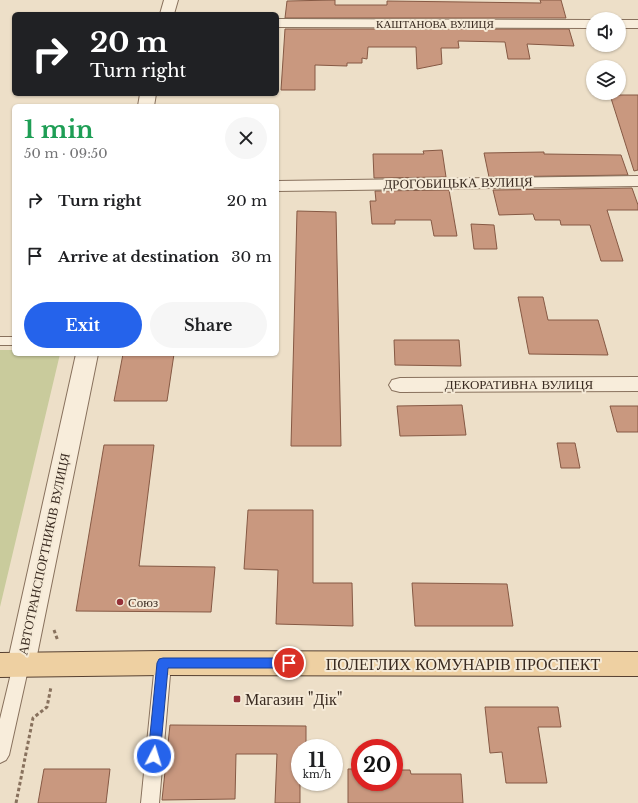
<!DOCTYPE html>
<meta charset="utf-8">
<style>
body{margin:0;font-family:"Libre Baskerville",serif;background:#f6f6f6;color:#202124;height:100vh;display:flex;flex-direction:column;font-size:15px;white-space:nowrap}
*{box-sizing:border-box;margin:0}
p{font-size:13px;color:#757577}
.icon{flex:none;width:22px;height:22px;fill:none;stroke:currentColor;stroke-width:2;stroke-linecap:round;stroke-linejoin:round}
.map{position:relative;flex:1;overflow:hidden}
.side{position:absolute;left:12px;top:104px;width:267px;height:252px;display:flex;flex-direction:column;background:#fff;border-radius:6px;box-shadow:0 1px 3px #0004}
.side>*{flex:none}
.top-card{position:absolute;left:12px;top:12px;width:267px;height:84px;border-radius:6px;box-shadow:0 1px 3px #0004;background:#202124;color:#fff;overflow:hidden}
.fabs{position:absolute;left:586px;top:12px;display:grid;gap:8px}
.fabs a{display:grid;place-items:center;width:40px;height:40px;border-radius:50%;background:#fff;box-shadow:0 1px 3px #0004;font-size:20px}
.speed{position:absolute;left:291px;top:739px;display:flex;gap:8px;font-size:20px;font-weight:700;text-align:center}
.speed>*{display:grid;place-content:center;width:52px;height:52px;border-radius:50%;background:#fff;box-shadow:0 1px 3px #0004;line-height:1}
.speed small{font-size:10px;font-weight:400}
.speed .limit{border:6px solid #d22;background:#fff;color:#111}
.pin{position:absolute;display:grid;place-items:center;width:34px;height:34px;color:#fff;margin:-17px;border:2px solid #fff;border-radius:50%;box-shadow:0 1px 4px #0007}
.me{position:absolute;width:44px;margin:-22px;rotate:5deg;stroke-linejoin:round;filter:drop-shadow(0 0 3px #0008)}
.turn{display:flex;align-items:center;gap:14px;height:84px;padding:0 12px;font-size:18px}
.turn .icon{width:52px;height:52px;stroke-width:2.5}
.turn b{display:block;font-size:28px;line-height:34px}
.round{display:grid;place-items:center;flex:none;width:42px;height:42px;border-radius:21px;background:#f6f6f6}
.head{display:flex;align-items:center;justify-content:space-between;height:68px;padding:0 12px}
h1{font-size:24px;font-weight:700;line-height:30px;color:#1e9e55}
.button{display:flex;gap:8px;margin-top:auto;padding:8px 12px}
.button a{flex:1;height:46px;border-radius:24px;background:#2563eb;color:#fff;font-size:16px;font-weight:700;line-height:46px;text-align:center}
.button a+a{background:#f6f6f6;color:#202124}
ul{padding:0;list-style:none}
li{display:flex;align-items:center;gap:12px;height:56px;padding:0 12px}
li div{flex:1}
li b{display:block;font-size:15px}
li em{font-style:normal}
.map>svg:first-child{display:block}
.green{fill:#c9cb9c}
.building{fill:#c9987f;stroke:#865944}
.lines{fill:none;stroke-linecap:round;stroke-linejoin:round}
.service-casing{stroke:#88715d;stroke-width:2}
.minor-casing{stroke:#88715d;stroke-width:2}
.primary-casing{stroke:#564031;stroke-width:2}
.path{stroke:#88715d;stroke-width:3;stroke-dasharray:3.5 2.5;stroke-linecap:butt}
.service{fill:#f8eddb;fill-rule:evenodd}
.minor{fill:#f8eddb;fill-rule:evenodd}
.primary{fill:#eed0a2;fill-rule:evenodd}
.route{fill:#2563eb;stroke:#184099}
.poi-dot{fill:#953038;stroke:#f5ead7;stroke-width:1.5}
.labels{text-anchor:middle;dominant-baseline:central;stroke-width:4;stroke-linejoin:round;paint-order:stroke}
.far-street-label{font-size:11px;fill:#392a20;stroke:#f5ead7}
.street-label{font-size:13px;fill:#392a20;stroke:#f5ead7}
.poi-label{font-size:13px;fill:#392a20;stroke:#f5ead7;text-anchor:start}
.near-street-label{font-size:16px;fill:#392a20;stroke:#f5ead7}
.near-poi-label{font-size:16px;fill:#392a20;stroke:#f5ead7;text-anchor:start}
</style>
<div class="map">
<svg width="638" height="803" viewBox="0 0 638 803">
<rect width="100%" height="100%" fill="#eddfc8"/>
<!-- green -->
<path class="green" d="M0 350H14V354H60L0 607Z"/>
<!-- building -->
<path class="building" d="M335 0V5H387V1L541 3 540 0H561L566 18H285L287 1Z
M285 29H569L574 46 527 44 530 59H508L505 42 458 41 459 48H441L442 64 417 69 416 47H368L367 59 362 58V63H347V66L315 65V90H281Z
M610 95H638V170L634 171Z
M442 150 446 177 374 178 373 154H424L423 151Z
M544 152V154L621 155 628 175 489 177 484 153Z
M632 188 638 205V210H607L623 261H601L590 225H561L560 220H535L533 214 499 215 493 190Z
M449 190 457 236H434L431 220H395V224H372L370 201H376L375 191Z
M297 211 336 212 341 446H291Z
M471 224 494 225 497 249H474Z
M518 297H543L548 320H598L608 355 529 354Z
M394 340H459L461 366 395 365Z
M123 354H174L167 401H114Z
M462 405 466 435 400 436 397 406Z
M610 406H638V432H617Z
M557 443H575L580 468H561Z
M104 445H154L139 566 215 567 211 612 76 611Z
M248 510H313V583H352L353 626 276 624 278 570 244 569Z
M412 583 507 584 513 626H415Z
M485 707H558L561 727H538L547 783H506L502 752 490 753Z
M170 725 306 726V748H300V803H275L277 754H236L235 799 162 800Z
M44 769H110L106 803H38Z
M348 769H360V782H394V770H410L411 774H461L463 803H348Z"/>
<g class="lines">
<defs>
<path id="service" d="M0 337H14V345H0Z
M163 656 169 658 171 663 159 803H141L155 663 157 658Z
M21 658 27 660 29 665 9 755 6 760 0 763V719L13 665 15 660Z"/>
<path id="minor" d="M164 0H178L174 14H160Z
M277 19 593 20V28L277 27Z
M619 20H638V28H619Z
M140 94H156L154 106H138Z
M638 176V186L277 191V181Z
M76 354H98L35 665 31 673 21 677 11 673 7 665Z
M638 377V391L400 392 392 390 389 385 392 380 400 378Z"/>
<path id="primary" d="M163 651 638 652V676L163 675 0 677V653Z"/>
</defs>
<!-- service casing -->
<use href="#service" class="service-casing"/>
<!-- minor casing -->
<use href="#minor" class="minor-casing"/>
<!-- primary casing -->
<use href="#primary" class="primary-casing"/>
<!-- path -->
<path class="path" d="M54 630 58 641
M16 803 33 718 47 707 51 687"/>
<!-- service -->
<use href="#service" class="service"/>
<!-- minor -->
<use href="#minor" class="minor"/>
<!-- primary -->
<use href="#primary" class="primary"/>
</g>
<!-- route -->
<path class="route" d="M163 658H289L293 660 295 663 293 667 289 668H168L160 756 158 760 154 762 150 760 148 756 157 663 159 659Z"/>
<!-- markers -->
<g class="poi-dot">
<circle cx="120" cy="602" r="4"/>
<rect x="233" y="695" width="8" height="8" rx="2"/>
</g>
<g class="labels">
<!-- far-street labels -->
<g class="far-street-label">
<text x="435" y="24">КАШТАНОВА ВУЛИЦЯ</text>
</g>
<!-- street labels -->
<g class="street-label">
<text transform="translate(458 183) rotate(-1)">ДРОГОБИЦЬКА ВУЛИЦЯ</text>
<text x="519" y="384">ДЕКОРАТИВНА ВУЛИЦЯ</text>
<text transform="translate(44 554) rotate(-78)">АВТОТРАНСПОРТНИКІВ ВУЛИЦЯ</text>
</g>
<!-- poi labels -->
<g class="poi-label">
<text x="128" y="602">Союз</text>
</g>
<!-- near-street labels -->
<g class="near-street-label">
<text x="463" y="664">ПОЛЕГЛИХ КОМУНАРІВ ПРОСПЕКТ</text>
</g>
<!-- near-poi labels -->
<g class="near-poi-label">
<text x="245" y="699">Магазин "Дік"</text>
</g>
</g>
</svg>
<div class="fabs">
<a><svg class="icon" aria-label="sound" viewBox="0 0 24 24"><path d="M4 9h4l5-4v14l-5-4H4zM17 9q2 3 0 6"/></svg></a>
<a><svg class="icon" aria-label="layers" viewBox="0 0 24 24"><path d="M12 4l9 5-9 5-9-5zM3 14l9 5 9-5"/></svg></a>
</div>
<div class="speed"><div>11<small>km/h</small></div><div class="limit">20</div></div>
<div class="pin" style="left:289px;top:663px;background:#d93025"><svg class="icon" aria-label="arrive" viewBox="0 0 24 24"><path d="M6 21V4h12l-3 4 3 4H6"/></svg></div>
<svg class="me" style="left:154px;top:756px" viewBox="-20 -20 40 40"><circle r="17" fill="#2563eb" stroke="#fff" stroke-width="3"/><path d="M0-11L8 9 0 5-8 9z" fill="#fff"/></svg>
<div class="top-card">
<div class="turn"><svg class="icon" aria-label="right" viewBox="0 0 24 24"><path d="M7 20v-9h11M14 6l5 5-5 5"/></svg><div><b>20 m</b>Turn right</div></div>
</div>
<section class="side">
<div class="head"><div><h1>1 min</h1><p>50 m · 09:50</p></div><a class="round"><svg class="icon" aria-label="close" viewBox="0 0 24 24"><path d="M6 6l12 12M18 6L6 18"/></svg></a></div>
<ul>
<li><svg class="icon" aria-label="right" viewBox="0 0 24 24"><path d="M7 20v-9h11M14 6l5 5-5 5"/></svg><div><b>Turn right</b></div><em>20 m</em></li>
<li><svg class="icon" aria-label="arrive" viewBox="0 0 24 24"><path d="M6 21V4h12l-3 4 3 4H6"/></svg><div><b>Arrive at destination</b></div><em>30 m</em></li>
</ul>
<div class="button"><a>Exit</a><a>Share</a></div>
</section>
</div>
